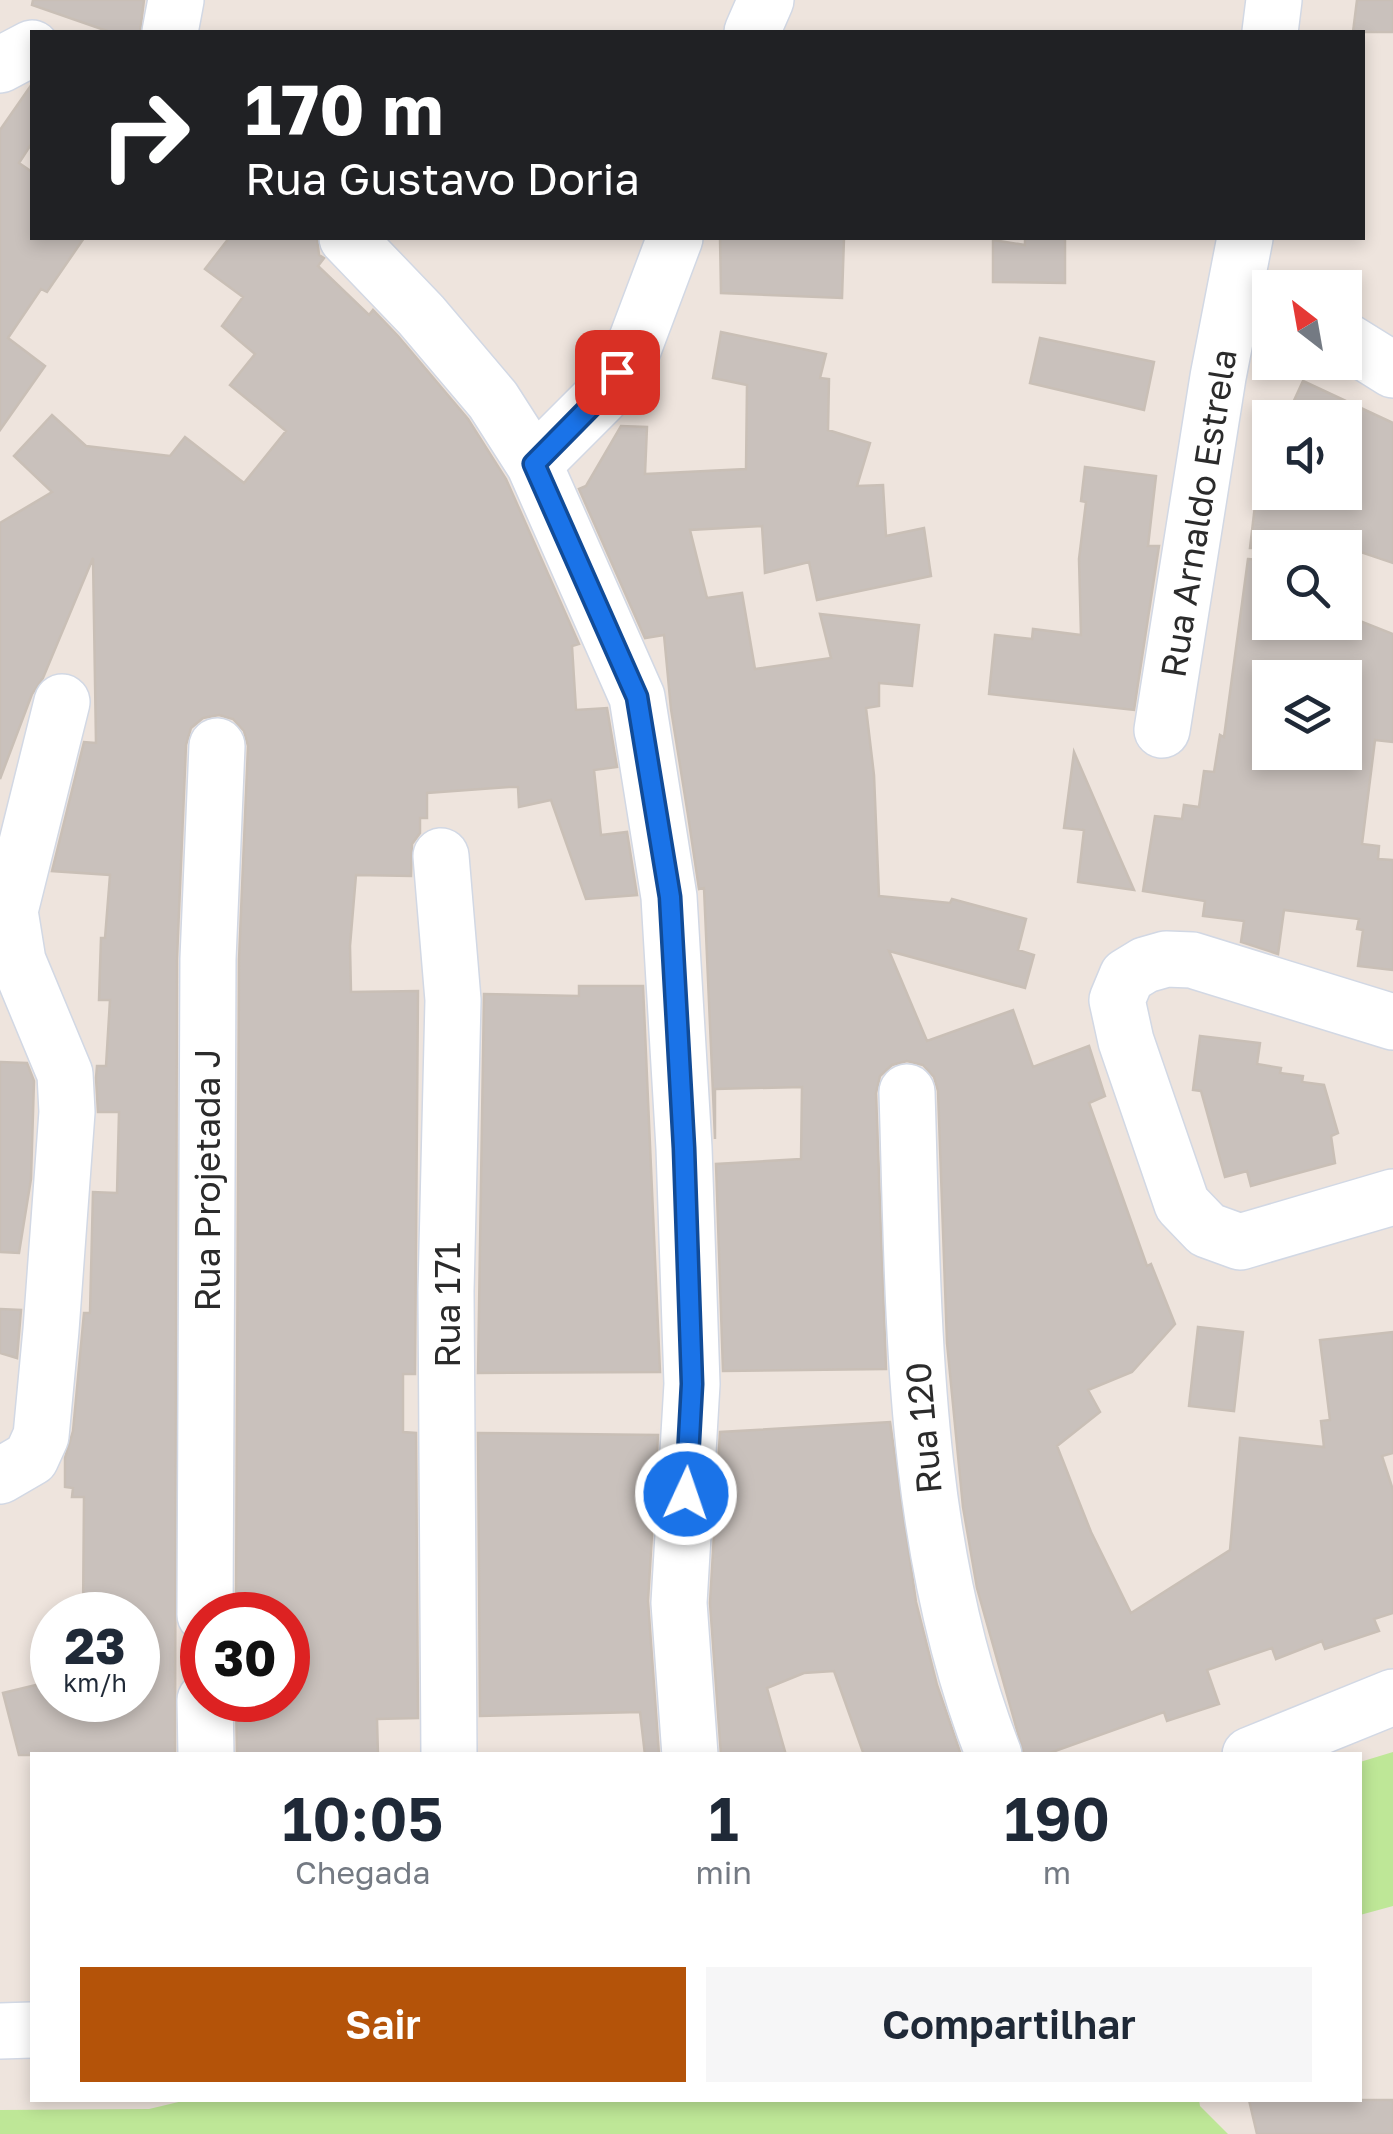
<!DOCTYPE html>
<html lang="pt">
<style>
body{margin:0;font-family:"Golos Text",sans-serif;background:#f6f6f7;color:#1f2937;height:100vh;display:flex;flex-direction:column;font-size:38px;white-space:nowrap}
*{box-sizing:border-box;margin:0}
p{font-size:32px;color:#747a83}
.icon{flex:none;width:55px;height:55px;fill:none;stroke:currentColor;stroke-width:2;stroke-linecap:round;stroke-linejoin:round}
.map{position:relative;flex:1;overflow:hidden}
.side{position:absolute;left:30px;top:1752px;width:1332px;height:350px;display:flex;flex-direction:column;background:#fff;border-radius:0px;box-shadow:0 5px 15px #0003}
.side>*{flex:none}
.guide{position:absolute;left:30px;top:30px;width:1335px;height:210px;border-radius:0px;box-shadow:0 5px 15px #0003;background:#202124;color:#fff;overflow:hidden}
.needle{width:65px;rotate:329deg}
.fabs{position:absolute;left:1252px;top:270px;display:grid;gap:20px}
.fabs a{display:grid;place-items:center;width:110px;height:110px;border-radius:0px;background:#fff;box-shadow:0 5px 15px #0003;font-size:50px}
.speed{position:absolute;left:30px;top:1592px;display:flex;gap:20px;font-size:50px;font-weight:700;text-align:center}
.speed>*{display:grid;place-content:center;width:130px;height:130px;border-radius:50%;background:#fff;box-shadow:0 5px 15px #0003;line-height:1}
.speed small{font-size:25px;font-weight:400}
.speed .limit{border:15px solid #d22;background:#fff;color:#111}
.pin{position:absolute;display:grid;place-items:center;width:85px;height:85px;color:#fff;margin:-42px;border-radius:20px;box-shadow:0 5px 15px #0006}
.me{position:absolute;width:110px;margin:-55px;rotate:3deg;stroke-linejoin:round;filter:drop-shadow(0 0 8px #0008)}
.turn{display:flex;align-items:center;gap:35px;height:210px;padding:0 50px;font-size:45px}
.turn .icon{width:130px;height:130px;stroke-width:2.5}
.turn b{display:block;font-size:70px;line-height:85px}
.eta{display:flex;justify-content:space-evenly;align-items:center;height:170px;text-align:center}
.eta b{font-size:60px;font-weight:600;line-height:70px}
.cta{display:flex;gap:20px;margin-top:auto;padding:20px 50px}
.cta a{flex:1;height:115px;border-radius:0px;background:#b45309;color:#fff;font-size:40px;font-weight:600;line-height:115px;text-align:center}
.cta a+a{background:#f6f6f7;color:#1f2937}
.map>svg:first-child{display:block}
.green{fill:#bee797}
.building{fill:#c9c1bc;stroke:#c9bfb6;stroke-width:2.5;fill-rule:evenodd}
.lines{fill:none;stroke-linecap:round;stroke-linejoin:round}
.minor-casing{stroke:#d2d8e4;stroke-width:58}
.minor{stroke:#fff;stroke-width:55}
.route-casing{stroke:#114b97;stroke-width:25}
.route{stroke:#1a73e8;stroke-width:18}
.labels{text-anchor:middle;dominant-baseline:central;stroke-width:10;stroke-linejoin:round;paint-order:stroke}
.street-label{font-size:35px;fill:#2b2b2b;stroke:#fff}
</style>
<div class="map">
<svg width="1393" height="2134" viewBox="0 0 1393 2134">
<rect width="100%" height="100%" fill="#eee4dd"/>
<!-- green -->
<path class="green" d="M1393 1752V1906L1360 1915V1762Z
M187 2100H1199L1200 2106 1228 2134H0V2110L149 2109Z"/>
<!-- building -->
<path class="building" d="M33 0H144L140 32H110L32 5Z
M1357 0H1393V32H1353Z
M32 84V143L19 163 32 172V238H84L47 292 41 289 8 338 45 366 0 430V130Z
M229 238H317L319 255 324 258 318 266 369 315 373 310 398 336 468 419 506 479 579 644 572 646 576 710 607 708 617 767 594 770 601 835 627 832 637 895 586 899 551 800 519 807 518 787H509L427 793V818H420V833L412 844 411 876 356 875 350 946 351 992 418 991 415 1374H403V1432L416 1433 418 1718 377 1719 378 1755H237L236 1700H288V1615H236L239 960 248 746 244 731 233 719 219 715 203 718 191 728 186 745 177 959 175 1755H19L3 1693 52 1681V1700H138V1615H83L84 1497H72L73 1488 65 1487V1458L73 1431 84 1313H90L93 1192 117 1193 119 1112H98L96 1078 97 1066H106L110 1000H99L101 938H105L110 875 52 871 84 742 96 743 93 558 43 678 32 694 0 779V523L52 492 14 456 52 415 86 446 170 456 185 437 244 483 286 431 230 385 255 354 222 326 243 297 205 269Z
M720 238H844L842 298 721 293Z
M1025 238H1065V283L993 282V240L1025 245Z
M721 332 826 354 820 378 829 379 828 430 870 443 857 486 883 485 886 536 924 528 931 576 817 600 809 562 765 573 762 526 690 530 707 598 742 593 755 669 831 658 820 614 919 625 912 686 879 683V706L866 708 874 775 879 896 950 903 952 899 1026 919 1018 950 1034 955 1025 988 889 951 927 1041 1013 1010 1033 1067 1089 1046 1105 1096 1089 1103 1147 1266 1151 1264 1175 1324 1132 1372 1088 1390 1100 1412 1057 1446 1091 1532 1131 1613 1230 1550 1240 1438 1324 1447 1321 1421 1330 1420 1320 1340 1393 1332V1453L1382 1456 1393 1490V1613L1374 1619 1379 1631 1325 1649 1322 1641 1276 1659 1272 1648 1207 1670 1219 1704 1167 1721 1164 1712 1044 1755H1024L977 1588 963 1507 947 1343 938 1091 934 1077 923 1065 907 1061 892 1065 880 1076 876 1093 886 1369 723 1371 716 1164 801 1159 802 1087 715 1089V1139L704 888 699 889 688 815 671 709 664 635 645 638 579 489 586 486 621 426 647 427 645 474 746 469 747 385 713 378Z
M1040 338 1154 362 1144 410 1030 383Z
M1303 381 1393 423V563L1349 548H1250L1257 488 1352 500 1355 488 1345 484V418H1286Z
M1085 467 1156 476 1148 546H1159L1134 710 989 694 995 635 1032 639 1033 629 1081 635 1079 559 1086 502 1081 501Z
M1248 559 1270 561V622H1345V615L1393 634V742L1375 740 1362 844 1379 846 1378 859 1393 860V970L1358 966 1363 930 1357 929 1359 919 1284 910 1278 954 1241 942 1244 921 1203 916 1205 901 1143 891 1155 816 1182 819 1184 805 1199 807 1204 771 1214 772 1220 735 1224 737ZM1270 678H1345V752H1270Z
M1074 752 1109 833 1134 890 1078 882 1084 830 1064 828Z
M579 986H643L660 1372 478 1373 484 994 579 996Z
M1200 1036 1260 1043 1257 1064 1281 1068 1280 1073 1303 1076 1302 1082 1324 1085 1338 1133 1331 1136 1335 1163 1251 1186 1247 1171 1225 1177 1201 1091 1193 1090Z
M0 1062 27 1063 34 1081 31 1179 19 1253 0 1252Z
M0 1309 21 1310 17 1358 0 1353Z
M1198 1327 1243 1332 1234 1411 1189 1406Z
M890 1422 916 1602 937 1685 961 1755H864L834 1671 804 1673 767 1688 786 1755H721L710 1603 720 1432Z
M478 1433 658 1435 648 1601 659 1755H645L640 1712 480 1716Z
M1249 2100H1393V2134H1257Z"/>
<g class="lines">
<defs>
<path id="minor" d="M170 32 176 0
M752 32 766 0
M1270 32 1274 0
M0 65 32 48
M347 238 421 315 493 400 534 464 637 697 669 897 684 1148 692 1384 679 1603 690 1755
M1345 340 1393 370
M534 464 601 397 634 347 675 238
M1162 730 1218 377 1245 238
M441 856 453 1000 446 1291 449 1755
M1393 1022 1192 960 1166 959 1145 965 1127 976 1117 1000 1126 1041 1182 1204 1207 1230 1240 1242 1393 1197
M907 1092C914 1315 911 1545 994 1755
M0 1476 31 1458 41 1436 51 1330 67 1112 65 1074 18 961 10 911 62 702
M205 1615 208 959 217 746
M205 1700 206 1755
M1250 1755 1393 1697
M0 2031 32 2030"/>
</defs>
<!-- minor casing -->
<use href="#minor" class="minor-casing"/>
<!-- minor -->
<use href="#minor" class="minor"/>
</g>
<g class="lines">
<defs>
<path id="route" d="M617 372 600 397 534 464 637 697 670 897 684 1148 692 1384 686 1494"/>
</defs>
<!-- route casing -->
<use href="#route" class="route-casing"/>
<!-- route -->
<use href="#route" class="route"/>
</g>
<g class="labels">
<!-- street labels -->
<g class="street-label">
<text transform="translate(1198 513) rotate(-81)">Rua Arnaldo Estrela</text>
<text transform="translate(207 1180) rotate(-90)">Rua Projetada J</text>
<text transform="translate(447 1305) rotate(-90)">Rua 171</text>
<text transform="translate(923 1428) rotate(-95)">Rua 120</text>
</g>
</g>
</svg>
<div class="fabs">
<a><svg class="needle" viewBox="-14 -14 28 28"><path d="M0-13l5 13h-10z" fill="#e53935"/><path d="M0 13l5-13h-10z" fill="#747a83"/></svg></a>
<a><svg class="icon" aria-label="sound" viewBox="0 0 24 24"><path d="M4 9h4l5-4v14l-5-4H4zM17 9q2 3 0 6"/></svg></a>
<a><svg class="icon" aria-label="search" viewBox="0 0 24 24"><circle cx="10" cy="10" r="6"/><path d="M15 15l6 6"/></svg></a>
<a><svg class="icon" aria-label="layers" viewBox="0 0 24 24"><path d="M12 4l9 5-9 5-9-5zM3 14l9 5 9-5"/></svg></a>
</div>
<div class="speed"><div>23<small>km/h</small></div><div class="limit">30</div></div>
<div class="pin" style="left:617px;top:372px;background:#d93025"><svg class="icon" aria-label="arrive" viewBox="0 0 24 24"><path d="M6 21V4h12l-3 4 3 4H6"/></svg></div>
<svg class="me" style="left:686px;top:1494px" viewBox="-20 -20 40 40"><circle r="17" fill="#1a73e8" stroke="#fff" stroke-width="3"/><path d="M0-11L8 9 0 5-8 9z" fill="#fff"/></svg>
<div class="guide">
<div class="turn"><svg class="icon" aria-label="right" viewBox="0 0 24 24"><path d="M7 20v-9h11M14 6l5 5-5 5"/></svg><div><b>170 m</b>Rua Gustavo Doria</div></div>
</div>
<section class="side">
<div class="eta">
<div><b>10:05</b><p>Chegada</p></div>
<div><b>1</b><p>min</p></div>
<div><b>190</b><p>m</p></div>
</div>
<div class="cta"><a>Sair</a><a>Compartilhar</a></div>
</section>
</div>
